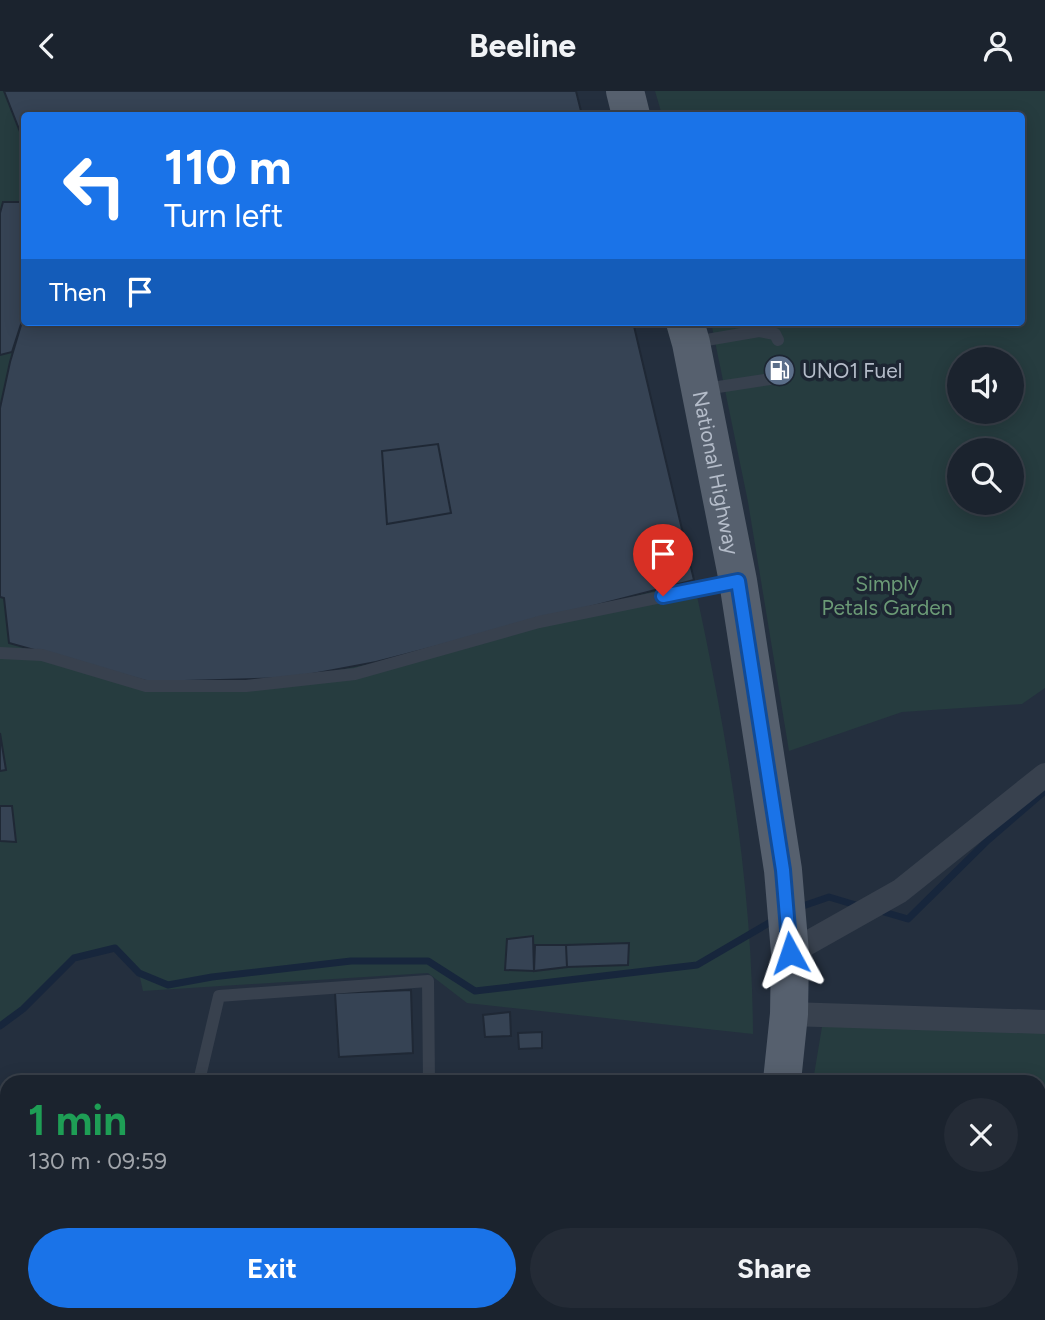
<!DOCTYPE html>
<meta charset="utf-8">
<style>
body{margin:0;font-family:Figtree,sans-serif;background:#242b36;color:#f1f3f6;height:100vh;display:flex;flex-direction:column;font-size:26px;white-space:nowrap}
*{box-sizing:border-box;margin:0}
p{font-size:23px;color:#a0a4aa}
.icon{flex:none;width:38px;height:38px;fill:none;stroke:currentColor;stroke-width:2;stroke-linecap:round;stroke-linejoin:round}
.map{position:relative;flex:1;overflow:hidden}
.side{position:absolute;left:0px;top:984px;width:1046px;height:247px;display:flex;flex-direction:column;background:#1b232e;border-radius:21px 21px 0 0;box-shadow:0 4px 18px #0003,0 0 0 2px #39404a}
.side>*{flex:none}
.banner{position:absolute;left:21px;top:21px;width:1004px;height:214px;border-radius:7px;box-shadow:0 4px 18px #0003,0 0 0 2px #39404a;background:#1a73e8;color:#fff;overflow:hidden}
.controls{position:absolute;left:947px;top:256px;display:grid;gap:14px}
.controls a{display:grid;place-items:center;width:77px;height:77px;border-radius:50%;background:#1b232e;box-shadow:0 4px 18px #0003,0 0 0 2px #39404a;font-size:35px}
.pin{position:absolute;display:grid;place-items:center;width:60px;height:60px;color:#fff;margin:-72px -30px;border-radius:50% 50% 50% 0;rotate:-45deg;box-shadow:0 0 7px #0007}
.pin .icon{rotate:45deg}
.me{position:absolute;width:77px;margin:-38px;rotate:355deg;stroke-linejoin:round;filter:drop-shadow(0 0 5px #0008)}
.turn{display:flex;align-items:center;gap:24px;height:147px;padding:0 28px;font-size:32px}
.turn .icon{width:91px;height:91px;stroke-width:2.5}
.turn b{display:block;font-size:49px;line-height:60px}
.then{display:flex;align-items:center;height:66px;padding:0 28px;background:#0003;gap:14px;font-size:26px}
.round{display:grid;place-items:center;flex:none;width:74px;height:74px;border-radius:37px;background:#242b36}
.summary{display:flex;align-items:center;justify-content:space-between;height:119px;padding:0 28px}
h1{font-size:42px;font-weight:700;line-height:52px;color:#1e9e55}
.cta{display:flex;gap:14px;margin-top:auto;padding:14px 28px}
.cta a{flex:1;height:80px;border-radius:42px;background:#1a73e8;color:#fff;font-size:28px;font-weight:700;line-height:80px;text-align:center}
.cta a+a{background:#242b36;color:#f1f3f6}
header{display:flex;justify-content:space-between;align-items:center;height:91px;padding:0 28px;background:#1b232e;font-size:32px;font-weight:700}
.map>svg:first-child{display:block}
.green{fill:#263c3f;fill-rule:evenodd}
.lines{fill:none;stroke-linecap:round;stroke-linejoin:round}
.stream{stroke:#17263c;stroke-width:7}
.building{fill:#364354;stroke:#1f2835;stroke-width:2}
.lane{stroke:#38414e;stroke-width:12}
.street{stroke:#38414e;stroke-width:24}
.primary{stroke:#56606e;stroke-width:38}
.route-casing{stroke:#114b97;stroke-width:18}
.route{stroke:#1a73e8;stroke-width:12}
.labels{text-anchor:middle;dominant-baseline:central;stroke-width:7;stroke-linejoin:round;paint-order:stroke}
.poi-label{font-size:21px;fill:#b4bcc9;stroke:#1d2633;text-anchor:start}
.street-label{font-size:21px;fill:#b4bcc9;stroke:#1d2633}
.park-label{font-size:21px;fill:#6b9a76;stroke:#1d2633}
</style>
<header><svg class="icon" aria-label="back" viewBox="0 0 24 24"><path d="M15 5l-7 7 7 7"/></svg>Beeline<svg class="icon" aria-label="person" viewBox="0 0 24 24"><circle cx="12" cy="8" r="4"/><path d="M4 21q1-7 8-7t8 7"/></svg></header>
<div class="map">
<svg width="1045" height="1229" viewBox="0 0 1045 1229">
<rect width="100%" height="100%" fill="#242f3e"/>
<!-- green -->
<path class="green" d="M0 0H576L582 24H24V231H633C688 463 752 704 753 943L467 912 428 882 143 900 139 882 115 857 74 867 23 918 0 935Z
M655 0H1045V597L1022 613 902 621 789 660 748 411 711 231H1022V24H662ZM959 268H1012V320H959ZM959 359H1012V411H959Z
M823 930 1045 936V1229H950L951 1223H1040V990H813Z
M0 1191 7 1194V1223H53L52 1229H0Z"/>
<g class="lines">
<!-- stream -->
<path class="stream" d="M797 817 829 806 859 815
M877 819 908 828 988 749 1045 700
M0 935 23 918 74 867 115 857 139 882 168 894 212 886 351 870H428L475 900 697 874 774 829"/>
</g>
<!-- building -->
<path class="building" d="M4 0H576L582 24H24V51Z
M3 111H24V224L12 261 0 264V122Z
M24 224V231H633L694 489 376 571 291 587 149 591 9 552 4 507 0 506V317L10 271Z
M438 353 451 422 387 433 382 360Z
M0 642 6 679 0 680Z
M0 715H12L16 751 0 750Z
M533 845 534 880 505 879 507 848Z
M629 852 628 874 567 876 566 854Z
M535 854H566L567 876 534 880Z
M411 899 413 962 339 966 335 902Z
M510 921 511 945 485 946 483 924Z
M542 941V957L519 958 518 942Z
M86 1223H104L102 1229H85Z
M271 1223H305L303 1229H270Z"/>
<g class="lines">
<!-- lane -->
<path class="lane" d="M695 251 759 240 775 243 778 249
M705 298 777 287 780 285 781 274
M0 562 42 564 146 595H246L355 583 539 531 734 491
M199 990 219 905 428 890 429 990"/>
<!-- street -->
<path class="street" d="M790 862 900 800 1045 684
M789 923 1045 931
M0 1152 7 1155"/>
<!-- primary -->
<g class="primary">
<path d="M625 0 631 24"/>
<path id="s1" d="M685 231 691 252 738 490 783 779 790 862 789 923 782 990"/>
<path d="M746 1229 747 1223"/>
</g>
</g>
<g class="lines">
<defs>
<path id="route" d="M663 505 738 490 783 779 790 862"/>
</defs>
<!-- route casing -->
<use href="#route" class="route-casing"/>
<!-- route -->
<use href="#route" class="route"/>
</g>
<!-- icons -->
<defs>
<symbol id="fuel-disc" viewBox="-11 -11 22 22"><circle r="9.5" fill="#5c6f8a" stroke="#1d2633"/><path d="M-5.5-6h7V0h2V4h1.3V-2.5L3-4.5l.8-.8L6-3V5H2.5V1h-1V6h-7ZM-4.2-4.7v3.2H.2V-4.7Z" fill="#fff"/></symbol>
</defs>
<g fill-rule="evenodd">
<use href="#fuel-disc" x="762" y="262" width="35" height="35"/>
</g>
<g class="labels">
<!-- poi labels -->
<g class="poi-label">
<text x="802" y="279">UNO1 Fuel</text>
</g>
<!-- street labels -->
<g class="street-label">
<text stroke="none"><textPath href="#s1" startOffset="154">National Highway</textPath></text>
</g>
<!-- park labels -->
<g class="park-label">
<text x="887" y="492">Simply<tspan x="887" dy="24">Petals Garden</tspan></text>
</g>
</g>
</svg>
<div class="controls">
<a><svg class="icon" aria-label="sound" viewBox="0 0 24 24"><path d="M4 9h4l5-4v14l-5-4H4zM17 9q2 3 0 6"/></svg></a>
<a><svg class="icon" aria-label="search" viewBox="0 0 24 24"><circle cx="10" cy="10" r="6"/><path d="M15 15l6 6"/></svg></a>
</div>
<div class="pin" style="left:663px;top:505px;background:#d93025"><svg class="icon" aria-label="arrive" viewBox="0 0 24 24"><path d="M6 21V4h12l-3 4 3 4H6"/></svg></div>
<svg class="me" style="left:790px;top:862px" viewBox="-20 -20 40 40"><path d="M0-17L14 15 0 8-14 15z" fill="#1a73e8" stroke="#fff" stroke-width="4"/></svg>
<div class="banner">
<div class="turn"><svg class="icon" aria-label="left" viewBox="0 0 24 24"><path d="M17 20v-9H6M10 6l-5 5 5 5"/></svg><div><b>110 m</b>Turn left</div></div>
<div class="then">Then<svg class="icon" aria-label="arrive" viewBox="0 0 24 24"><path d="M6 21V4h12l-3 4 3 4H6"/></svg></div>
</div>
<section class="side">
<div class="summary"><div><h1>1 min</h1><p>130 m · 09:59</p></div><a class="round"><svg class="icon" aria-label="close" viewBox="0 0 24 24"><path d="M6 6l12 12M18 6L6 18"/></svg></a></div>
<div class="cta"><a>Exit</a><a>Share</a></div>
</section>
</div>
